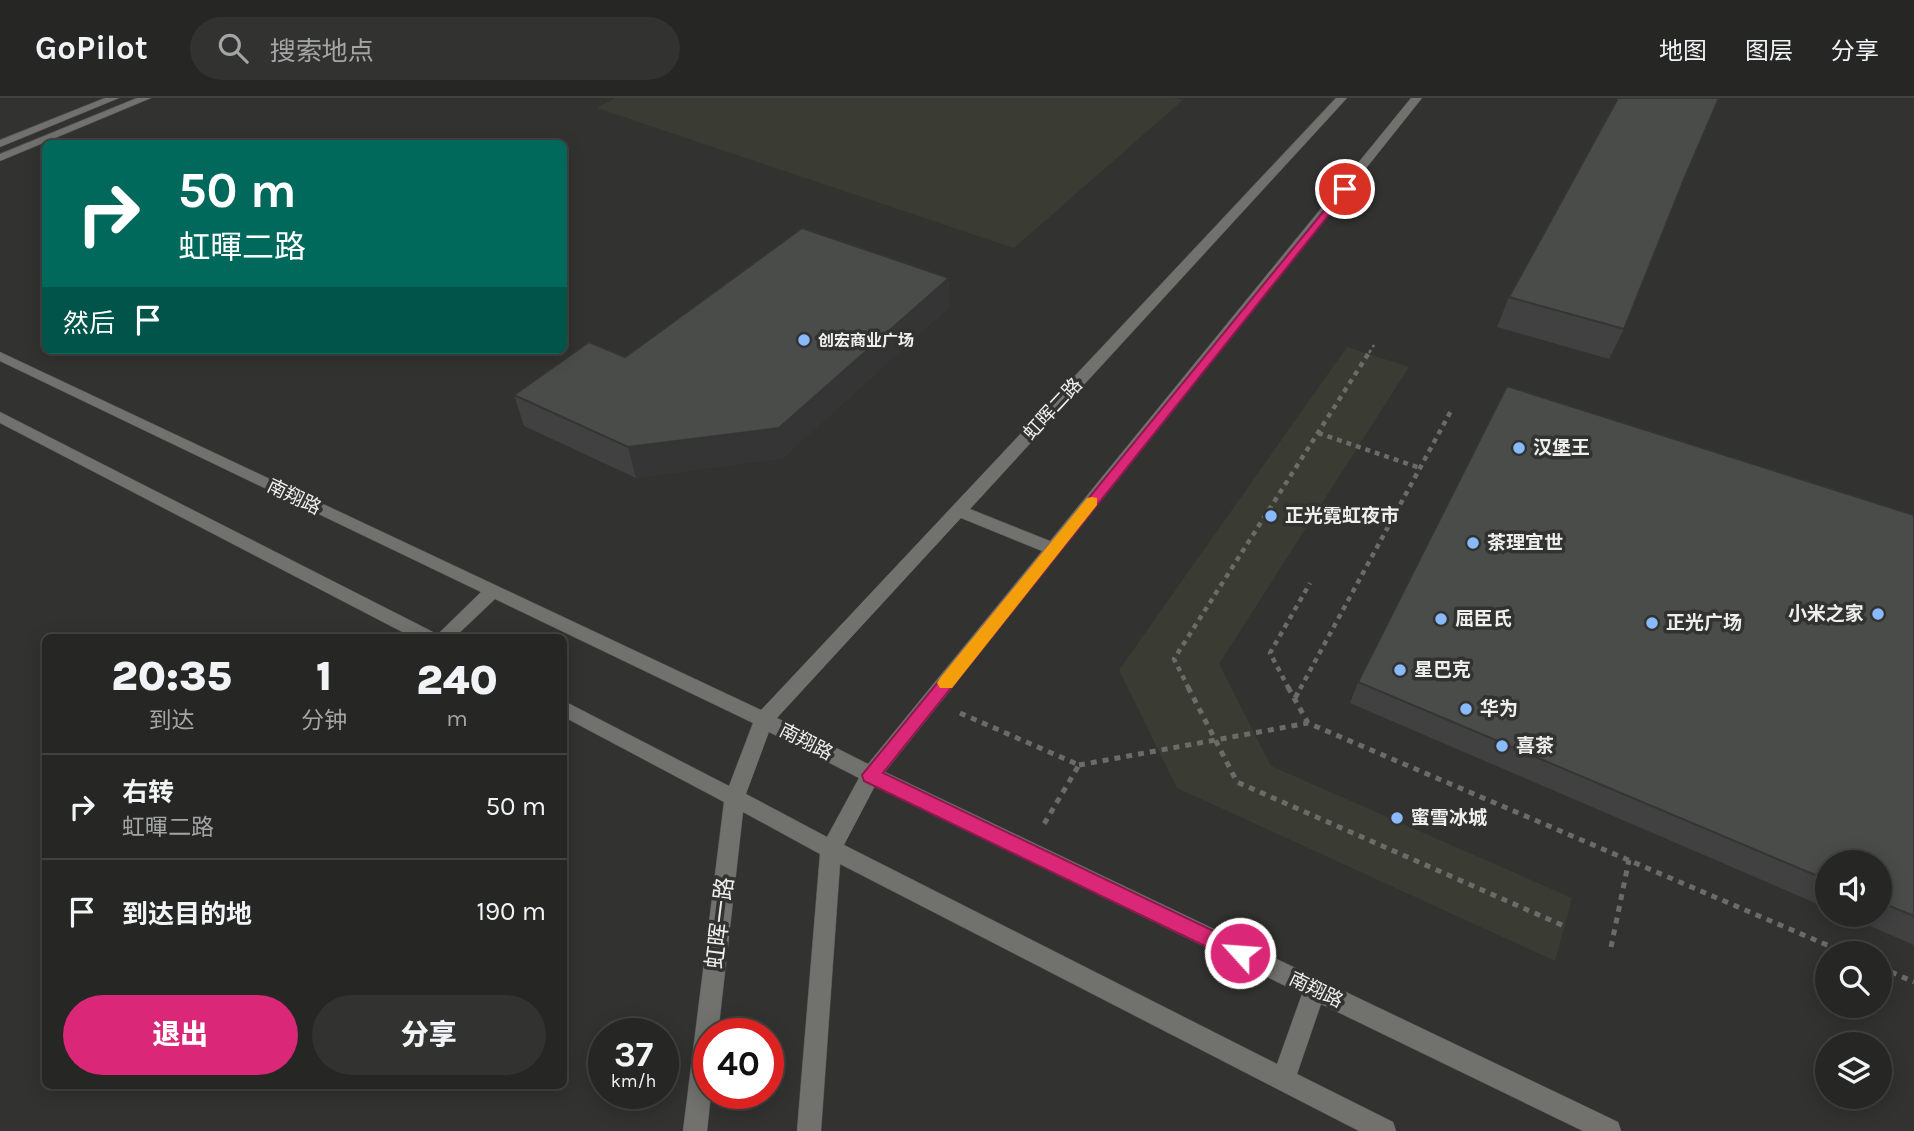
<!DOCTYPE html>
<html lang="zh">
<meta charset="utf-8">
<style>
body{margin:0;font-family:Karla,"Noto Sans SC",sans-serif;background:#323231;color:#f1f3f6;height:100vh;display:flex;flex-direction:column;font-size:26px;white-space:nowrap}
*{box-sizing:border-box;margin:0}
p{font-size:23px;color:#a4a5a6}
.icon{flex:none;width:38px;height:38px;fill:none;stroke:currentColor;stroke-width:2;stroke-linecap:round;stroke-linejoin:round}
.map{position:relative;flex:1;overflow:hidden}
.sheet{position:absolute;left:42px;top:536px;width:525px;height:455px;display:flex;flex-direction:column;background:#262624;border-radius:10px;box-shadow:0 4px 18px #0003,0 0 0 2px #424341}
.sheet>*{flex:none}
.banner{position:absolute;left:42px;top:42px;width:525px;height:214px;border-radius:10px;box-shadow:0 4px 18px #0003,0 0 0 2px #424341;background:#00695c;color:#fff;overflow:hidden}
.buttons{position:absolute;left:1815px;top:752px;display:grid;gap:14px}
.buttons a{display:grid;place-items:center;width:77px;height:77px;border-radius:50%;background:#262624;box-shadow:0 4px 18px #0003,0 0 0 2px #424341;font-size:35px}
.speed{position:absolute;left:588px;top:920px;display:flex;gap:14px;font-size:35px;font-weight:700;text-align:center}
.speed>*{display:grid;place-content:center;width:91px;height:91px;border-radius:50%;background:#262624;box-shadow:0 4px 18px #0003,0 0 0 2px #424341;line-height:1}
.speed small{font-size:18px;font-weight:400}
.speed .limit{border:10px solid #d22;background:#fff;color:#111}
.pin{position:absolute;display:grid;place-items:center;width:60px;height:60px;color:#fff;margin:-30px;border:4px solid #fff;border-radius:50%;box-shadow:0 2px 7px #0007}
.me{position:absolute;width:77px;margin:-38px;rotate:296deg;stroke-linejoin:round;filter:drop-shadow(0 0 5px #0008)}
.turn{display:flex;align-items:center;gap:24px;height:147px;padding:0 21px;font-size:32px}
.turn .icon{width:91px;height:91px;stroke-width:2.5}
.turn b{display:block;font-size:49px;line-height:60px}
.then{display:flex;align-items:center;height:66px;padding:0 21px;background:#0003;gap:14px;font-size:26px}
.eta{display:flex;justify-content:space-evenly;align-items:center;height:119px;text-align:center}
.eta b{font-size:42px;font-weight:800;line-height:49px}
.primary-button{display:flex;gap:14px;margin-top:auto;padding:14px 21px}
.primary-button a{flex:1;height:80px;border-radius:42px;background:#db2777;color:#fff;font-size:28px;font-weight:800;line-height:80px;text-align:center}
.primary-button a+a{background:#323231;color:#f1f3f6}
ul{padding:0;list-style:none}
li{display:flex;align-items:center;gap:21px;height:105px;padding:0 21px;border-top:2px solid #424341}
li div{flex:1}
li b{display:block;font-size:26px}
li em{font-style:normal}
header{display:flex;align-items:center;gap:42px;box-sizing:border-box;height:98px;padding:0 35px;background:#262624;border-bottom:2px solid #424341}
header strong{font-size:33px}
nav{display:flex;gap:38px;margin-inline-start:auto;font-size:24px}
.search{width:490px;height:63px;background:#323231;display:flex;align-items:center;gap:18px;box-sizing:border-box;padding:0 24px;border-radius:38px;color:#a4a5a6;font-size:26px}
.map>svg:first-child{display:block}
.built{fill:#3a3b32}
.lines{fill:none;stroke-linecap:round;stroke-linejoin:round}
.street-casing{stroke:#51514f;stroke-width:1}
.secondary-casing{stroke:#51514f;stroke-width:1}
.path-far2{stroke:#6b6c69;stroke-width:2.5;stroke-dasharray:3.5 3.5;stroke-linecap:butt}
.path-far1{stroke:#6b6c69;stroke-width:4.5;stroke-dasharray:5 5;stroke-linecap:butt}
.path{stroke:#6b6c69;stroke-width:5;stroke-dasharray:6 6;stroke-linecap:butt}
.street{fill:#71726e;fill-rule:evenodd}
.secondary{fill:#71726e;fill-rule:evenodd}
.wall{fill:#404140}
.shaded-wall{fill:#343534}
.building{fill:#4a4c4a;stroke:#343534;stroke-width:2}
.route{fill:#db2777;stroke:#8e194d;stroke-width:2}
.slow{fill:#f59e0b}
.poi-dot{fill:#88bafc;stroke:#323330;stroke-width:2.5}
.labels{text-anchor:middle;dominant-baseline:central;stroke-width:7;stroke-linejoin:round;paint-order:stroke}
.far-poi-label{font-size:16px;font-weight:bold;fill:#efefed;stroke:#323330;text-anchor:start}
.street-label{font-size:19px;fill:#efefed;stroke:#323330}
.poi-label{font-size:19px;font-weight:bold;fill:#efefed;stroke:#323330;text-anchor:start}
.near-street-label{font-size:23px;fill:#efefed;stroke:#323330}
</style>
<header>
<strong>GoPilot</strong>
<div class="search"><svg class="icon" aria-label="search" viewBox="0 0 24 24"><circle cx="10" cy="10" r="6"/><path d="M15 15l6 6"/></svg>搜索地点</div>
<nav><a>地图</a><a>图层</a><a>分享</a></nav>
</header>
<div class="map">
<svg width="1914" height="1033" viewBox="0 0 1914 1033">
<rect width="100%" height="100%" fill="#323330"/>
<!-- built -->
<path class="built" d="M615 0H1174L1183 2 1014 150 597 10Z
M1347 249 1409 269 1219 566 1271 668 1572 800 1555 863 1177 690 1119 572Z"/>
<g class="lines">
<defs>
<path id="street" d="M105 0H119L0 49V42Z
M137 0H151L0 63V56Z"/>
<path id="secondary" d="M1336 0H1347L970 411 1050 443 1411 0H1422L885 674 1618 1024 1621 1033H1583L1321 906 1297 976 1393 1024 1396 1033H1359L840 766 821 1033H797L820 756 743 714 718 936H709V996H711L707 1033H683L724 704 564 619V603L729 688 753 625 495 501 455 539H412L0 325V314L433 534 436 538 481 494 0 263V254L761 612ZM961 420 1042 453 868 666 777 620ZM769 634 859 680 827 739 746 696ZM875 688 1302 896 1277 966 844 747Z"/>
</defs>
<!-- street casing -->
<use href="#street" class="street-casing"/>
<!-- secondary casing -->
<use href="#secondary" class="secondary-casing"/>
<!-- path-far2 -->
<path class="path-far2" d="M1369 255 1374 247"/>
<!-- path-far1 -->
<path class="path-far1" d="M1318 335 1420 370
M1189 591 1174 561 1370 253
M1289 591 1270 555 1310 485
M1300 591 1452 311"/>
<!-- path -->
<path class="path" d="M1188 589 1237 684 1564 828
M1288 589 1308 625 1848 856
M1295 600 1301 589
M960 615 1079 667 1044 726
M1079 667 1308 625
M1611 849 1629 762
M1880 869 1914 884"/>
<!-- street -->
<use href="#street" class="street"/>
<!-- secondary -->
<use href="#secondary" class="secondary"/>
</g>
<!-- wall -->
<path class="wall" d="M1685 79 1624 231 1609 261 1497 229 1509 199Z
M949 209 783 360 636 380 524 328 514 297Z
M1914 417V847L1845 817H1880V765H1827V810L1350 605 1358 584Z"/>
<!-- shaded-wall -->
<path class="shaded-wall" d="M949 180V209L783 360 636 380 628 349Z"/>
<!-- building -->
<path class="building" d="M1618 0H1719L1685 79 1624 231 1509 199Z
M802 130 949 180 779 330 628 349 514 297 589 244 625 259Z
M1507 288 1914 417V818L1880 804V765H1827V782L1358 584Z"/>
<!-- route -->
<path class="route" d="M1345 87 1350 91 1348 93 883 675 1247 849 1250 855 1247 862 1240 865 864 683 862 677Z"/>
<!-- slow -->
<path class="slow" d="M1092 399 1097 400V407L952 590H940L937 585 940 580 1087 400Z"/>
<!-- markers -->
<g class="poi-dot">
<circle cx="804" cy="242" r="7"/>
<circle cx="1519" cy="350" r="7"/>
<circle cx="1271" cy="418" r="7"/>
<circle cx="1473" cy="445" r="7"/>
<circle cx="1878" cy="516" r="7"/>
<circle cx="1441" cy="521" r="7"/>
<circle cx="1652" cy="525" r="7"/>
<circle cx="1400" cy="572" r="7"/>
<circle cx="1466" cy="611" r="7"/>
<circle cx="1502" cy="648" r="7"/>
<circle cx="1397" cy="720" r="7"/>
</g>
<g class="labels">
<!-- far-poi labels -->
<g class="far-poi-label">
<text x="818" y="242">创宏商业广场</text>
</g>
<!-- street labels -->
<g class="street-label">
<text transform="translate(1053 311) rotate(-47)">虹晖二路</text>
<text transform="translate(294 399) rotate(26)">南翔路</text>
<text transform="translate(806 644) rotate(27)">南翔路</text>
<text transform="translate(1316 892) rotate(26)">南翔路</text>
</g>
<!-- poi labels -->
<g class="poi-label">
<text x="1533" y="350">汉堡王</text>
<text x="1285" y="418">正光霓虹夜市</text>
<text x="1487" y="445">茶理宜世</text>
<text x="1864" y="516" text-anchor="end">小米之家</text>
<text x="1455" y="521">屈臣氏</text>
<text x="1666" y="525">正光广场</text>
<text x="1414" y="572">星巴克</text>
<text x="1480" y="611">华为</text>
<text x="1516" y="648">喜茶</text>
<text x="1411" y="720">蜜雪冰城</text>
</g>
<!-- near-street labels -->
<g class="near-street-label">
<text transform="translate(720 825) rotate(-83)">虹晖一路</text>
</g>
</g>
</svg>
<div class="buttons">
<a><svg class="icon" aria-label="sound" viewBox="0 0 24 24"><path d="M4 9h4l5-4v14l-5-4H4zM17 9q2 3 0 6"/></svg></a>
<a><svg class="icon" aria-label="search" viewBox="0 0 24 24"><circle cx="10" cy="10" r="6"/><path d="M15 15l6 6"/></svg></a>
<a><svg class="icon" aria-label="layers" viewBox="0 0 24 24"><path d="M12 4l9 5-9 5-9-5zM3 14l9 5 9-5"/></svg></a>
</div>
<div class="speed"><div>37<small>km/h</small></div><div class="limit">40</div></div>
<div class="pin" style="left:1345px;top:91px;background:#d93025"><svg class="icon" aria-label="arrive" viewBox="0 0 24 24"><path d="M6 21V4h12l-3 4 3 4H6"/></svg></div>
<svg class="me" style="left:1240px;top:855px" viewBox="-20 -20 40 40"><circle r="17" fill="#db2777" stroke="#fff" stroke-width="3"/><path d="M0-11L8 9 0 5-8 9z" fill="#fff"/></svg>
<div class="banner">
<div class="turn"><svg class="icon" aria-label="right" viewBox="0 0 24 24"><path d="M7 20v-9h11M14 6l5 5-5 5"/></svg><div><b>50 m</b>虹暉二路</div></div>
<div class="then">然后<svg class="icon" aria-label="arrive" viewBox="0 0 24 24"><path d="M6 21V4h12l-3 4 3 4H6"/></svg></div>
</div>
<section class="sheet">
<div class="eta">
<div><b>20:35</b><p>到达</p></div>
<div><b>1</b><p>分钟</p></div>
<div><b>240</b><p>m</p></div>
</div>
<ul>
<li><svg class="icon" aria-label="right" viewBox="0 0 24 24"><path d="M7 20v-9h11M14 6l5 5-5 5"/></svg><div><b>右转</b><p>虹暉二路</p></div><em>50 m</em></li>
<li><svg class="icon" aria-label="arrive" viewBox="0 0 24 24"><path d="M6 21V4h12l-3 4 3 4H6"/></svg><div><b>到达目的地</b></div><em>190 m</em></li>
</ul>
<div class="primary-button"><a>退出</a><a>分享</a></div>
</section>
</div>
